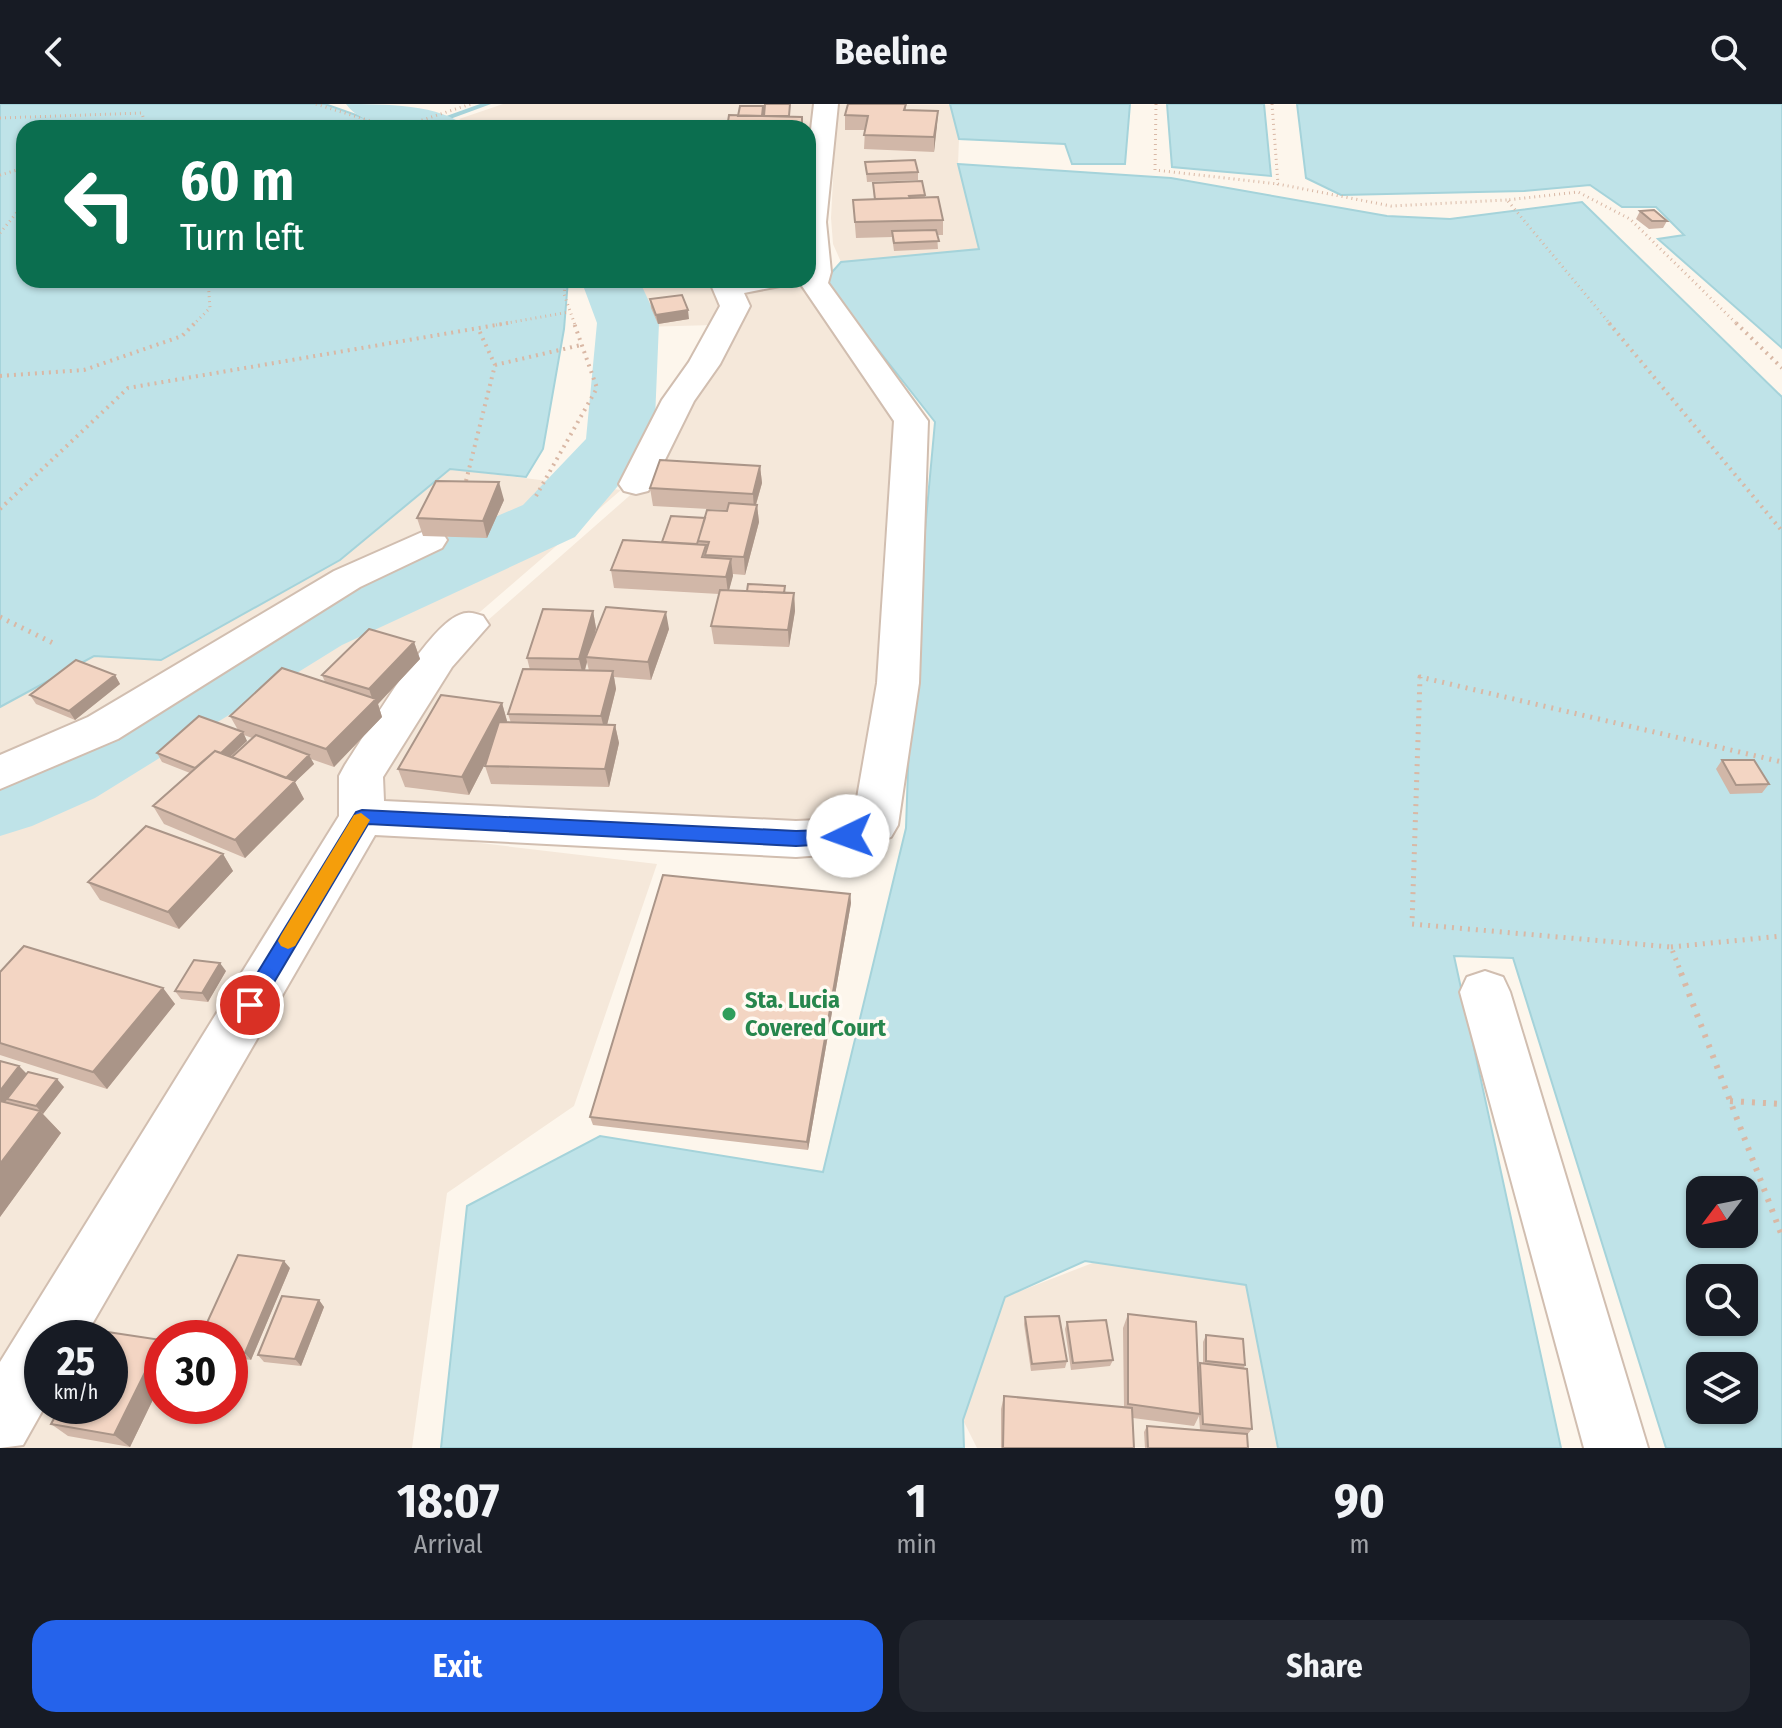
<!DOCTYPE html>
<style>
body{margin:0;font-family:"Fira Sans Condensed",sans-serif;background:#242831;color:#f1f3f6;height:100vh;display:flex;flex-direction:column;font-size:30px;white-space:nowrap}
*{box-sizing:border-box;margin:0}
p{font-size:26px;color:#9ea1a6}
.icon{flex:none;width:44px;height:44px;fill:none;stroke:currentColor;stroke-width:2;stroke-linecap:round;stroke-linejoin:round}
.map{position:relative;height:1344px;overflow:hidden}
.sheet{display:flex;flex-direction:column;background:#171b24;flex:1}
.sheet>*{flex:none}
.guide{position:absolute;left:16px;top:16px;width:800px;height:168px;border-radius:24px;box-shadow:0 2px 6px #0004;background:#0b6e4f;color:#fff;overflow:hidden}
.needle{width:52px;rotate:238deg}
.buttons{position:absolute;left:1686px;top:1072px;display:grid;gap:16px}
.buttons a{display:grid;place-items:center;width:72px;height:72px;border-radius:16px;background:#171b24;box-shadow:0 2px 6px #0004;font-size:40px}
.speed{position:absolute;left:24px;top:1216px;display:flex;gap:16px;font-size:40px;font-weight:700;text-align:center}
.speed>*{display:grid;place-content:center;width:104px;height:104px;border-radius:50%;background:#171b24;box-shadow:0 2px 6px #0004;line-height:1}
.speed small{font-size:20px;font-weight:400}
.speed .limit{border:12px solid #d22;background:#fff;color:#111}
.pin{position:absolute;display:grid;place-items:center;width:68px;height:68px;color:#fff;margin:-34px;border:4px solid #fff;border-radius:50%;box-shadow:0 2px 8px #0007}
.me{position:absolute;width:88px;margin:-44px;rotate:267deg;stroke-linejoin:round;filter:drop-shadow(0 0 6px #0008)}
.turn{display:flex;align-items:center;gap:28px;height:168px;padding:0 32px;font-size:36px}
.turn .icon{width:104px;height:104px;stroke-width:2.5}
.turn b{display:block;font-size:56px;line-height:68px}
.eta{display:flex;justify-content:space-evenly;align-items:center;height:136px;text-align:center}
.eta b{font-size:48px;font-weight:700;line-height:56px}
.primary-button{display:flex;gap:16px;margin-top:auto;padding:16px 32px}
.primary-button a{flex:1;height:92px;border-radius:24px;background:#2563eb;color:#fff;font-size:32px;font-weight:700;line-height:92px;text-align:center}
.primary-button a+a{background:#242831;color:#f1f3f6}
header{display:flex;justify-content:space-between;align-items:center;height:104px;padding:0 32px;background:#171b24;font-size:36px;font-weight:700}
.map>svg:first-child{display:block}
.residential{fill:#f5e8da;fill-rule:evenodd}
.water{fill:#bfe3e8;stroke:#a5d3da;stroke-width:2;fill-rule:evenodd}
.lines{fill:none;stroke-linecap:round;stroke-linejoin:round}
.stream{fill:#a5d3da;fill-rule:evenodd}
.river{fill:#bfe3e8;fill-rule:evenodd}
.street-casing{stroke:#d1beb0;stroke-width:4}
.path-far3{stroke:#d9b8a5;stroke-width:3;stroke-dasharray:1 4;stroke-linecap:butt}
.path-far2{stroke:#d9b8a5;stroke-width:4;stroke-dasharray:2 5;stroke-linecap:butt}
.path-far1{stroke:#d9b8a5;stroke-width:5;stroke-dasharray:2 6;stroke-linecap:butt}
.path{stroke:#d9b8a5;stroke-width:6;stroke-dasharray:3 8;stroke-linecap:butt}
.street{fill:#fff;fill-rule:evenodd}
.wall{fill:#d1b7a8;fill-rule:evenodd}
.shaded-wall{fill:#aa9588}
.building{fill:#f3d5c3;stroke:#aa9588;stroke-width:2}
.route{fill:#2563eb;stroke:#184099;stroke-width:2}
.slow{fill:#f59e0b}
.leisure-dot{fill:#2e9e5b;stroke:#fffaf3;stroke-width:3}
.labels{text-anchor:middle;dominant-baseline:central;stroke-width:7;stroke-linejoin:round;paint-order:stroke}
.leisure-label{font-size:24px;font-weight:bold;fill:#27864d;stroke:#fffaf3;text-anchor:start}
</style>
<header><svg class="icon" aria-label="back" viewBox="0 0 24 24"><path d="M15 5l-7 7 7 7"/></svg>Beeline<svg class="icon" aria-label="search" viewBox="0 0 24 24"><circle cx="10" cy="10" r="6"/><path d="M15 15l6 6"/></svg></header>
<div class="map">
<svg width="1782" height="1344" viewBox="0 0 1782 1344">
<rect width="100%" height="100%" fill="#fdf6ec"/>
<!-- residential -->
<path class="residential" d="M503 0H817L813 43 808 46V24H475L459 15Z
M837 0H950L959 35 958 60 979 145 841 158 833 140 831 114Z
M628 176H712L724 204 714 221 641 223Z
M798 177 805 181 893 316 881 483 879 579 859 703 838 717 802 721 380 696 374 668 445 554 636 386 748 188 760 182Z
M450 365 621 386 429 552 347 715 0 1277V706L68 676 319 528 559 417 572 387 555 384 539 416 306 520 54 666 0 690V603L94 552 161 556 340 456Z
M378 727 657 760 574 1002 447 1089 412 1344H17L42 1300 110 1302V1234H80L273 900ZM162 1234H230V1302H162Z
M1095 1158 1246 1181 1278 1344H977L963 1316 1005 1193Z"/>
<!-- water -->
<path class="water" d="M0 0H325L393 24H24V176H568L564 225 543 345 526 373 450 365 340 456 161 556 94 552 0 603Z
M950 0H1130L1125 60H1072L1065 40 959 35Z
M1167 0H1264L1271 72 1172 63Z
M1297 0H1782V244L1658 135 1684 131 1656 103H1622L1590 81 1524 87 1341 91 1306 74Z
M958 60 1171 74 1387 112 1450 115 1582 98 1782 293V1344H1666L1513 854 1454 852 1561 1344H1278L1246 1181 1085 1157 1005 1193 963 1316 964 1344H441L467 1102 600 1032 823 1068 906 724 911 578 935 318 824 177 841 158 979 145ZM1700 1086H1744V1130H1700ZM1700 1174H1744V1218H1700ZM1700 1262H1744V1306H1700Z"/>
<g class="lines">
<!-- stream -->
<path class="stream" d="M480 0H491L431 22 424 20Z"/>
<!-- river -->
<path class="river" d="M346 0C381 0 444 0 466 24 431 24 368 31 346 0Z
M581 176H639L659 219 654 339 575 433 342 541 95 694 32 722 0 732V661L31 648 286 503 523 401 586 335 597 219Z"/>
<defs>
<path id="street" d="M814 0H838L826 118 831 168 828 179 928 317 919 579 898 721 891 733 848 749 796 753 375 731 84 1234H42V1302H45L23 1341 0 1344V1258L339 712V672L345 661C367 629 427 523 459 511 468 507 474 509 483 512L489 521 452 563 383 673 384 697 796 717 844 715 854 711 877 579 894 317 800 179V176H808V51Z
M709 176H784L780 182 744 189 750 202 720 260 694 297 653 380 648 387 636 390 624 387 619 380 662 296 689 258 720 202Z
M429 425 442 428 447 436 442 444 360 483 118 635 0 685V651L88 613 334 467Z
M1485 867 1503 873 1510 888 1648 1344H1584L1460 888 1467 873Z"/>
</defs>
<!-- street casing -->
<use href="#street" class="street-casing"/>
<!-- path-far3 -->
<path class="path-far3" d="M316 0 393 24
M1156 0 1155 66 1278 80
M1272 0 1278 80 1391 102 1507 96
M0 14 142 9 146 24
M398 24 471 0
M0 71 24 64
M0 129 24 100
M566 176 564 190 575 221
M193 221 210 204 208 176
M496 221 569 208
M1611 221 1507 96 1578 88 1630 115 1738 221"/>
<!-- path-far2 -->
<path class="path-far2" d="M1609 219 1782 427
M1736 219 1782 264
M495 261 581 241
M0 272 84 266 182 232 195 219
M466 377 495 261 478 224
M536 392 597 284 574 219
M0 405 128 284 508 219"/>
<!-- path-far1 -->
<path class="path-far1" d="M0 513 57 541
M1671 843 1782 832
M1682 871 1671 843 1412 820 1420 573 1782 658"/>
<!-- path -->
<path class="path" d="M1681 869 1782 1132
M1730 997 1782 1000"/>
<!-- street -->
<use href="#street" class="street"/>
</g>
<!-- wall -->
<path class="wall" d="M906 0V6L938 7 934 48 864 45 865 26H845V11Z
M865 58 918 68V76L867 78Z
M873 79 925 91V93L943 116V131H937L938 145 894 147 892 133 856 134 853 96 874 95Z
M1640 107 1667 117 1663 124 1649 125 1636 115Z
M650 195 689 215 658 220 651 204Z
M760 362 762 379 756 401H757L759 418 745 471 733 470 729 486 747 487 785 482V489H794L795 507 789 543 714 540 711 522 719 490 614 484 611 466 705 414 727 406 653 402 650 384Z
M504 396 487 434 423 432 417 414Z
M593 507 596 524 594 535 669 525 651 576 614 573 616 585 607 621H615L619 639 609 683 491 680 485 662 488 654 469 691 405 683 398 665 502 599 507 617V619H511L508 610 530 566 527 554ZM587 558 589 567H585Z
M414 538 420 555 378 600 382 613 334 663 311 655 314 660 295 678 304 695 245 754 164 720 153 702 190 669 162 658 157 649 238 626 230 612 325 578 322 571ZM244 631 252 634 231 653 247 637Z
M115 571 120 580 75 616 36 600 30 591Z
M1722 656 1769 680 1762 689 1730 690 1716 665Z
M223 750 233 767 179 825 100 796 88 778Z
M850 790 851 799 808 1046 593 1021 590 1013Z
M226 867 208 898 181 895 175 887Z
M0 868 163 884 175 900 107 985 0 951Z
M0 957 19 962 26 970 64 983 43 1010 61 1029 0 1113Z
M290 1164 251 1256 230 1253V1234Z
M319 1196 324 1203 301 1262 264 1258 258 1251Z
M1128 1210 1198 1264 1200 1259 1203 1260V1238L1206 1231 1245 1261 1244 1264 1252 1325 1247 1331 1248 1344H1145L1144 1328 1147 1322 1200 1326 1199 1312 1194 1322 1133 1314 1134 1344H1001V1305L1004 1292 1124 1303 1123 1224Z
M1025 1213 1067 1257 1065 1264 1031 1267 1024 1220Z
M1067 1218 1113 1256 1110 1262 1071 1266 1065 1225Z
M162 1237V1277L130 1343 68 1332 51 1320Z"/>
<!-- shaded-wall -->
<path class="shaded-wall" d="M938 7 937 22 934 48V33Z
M688 206 689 215 658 220 656 211Z
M760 362 762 379 754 407 753 390Z
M499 378 504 396 487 434 483 417Z
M757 401 759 418 745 471 744 453Z
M731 455 733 472 728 490 726 473Z
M794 489 795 507 789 543 788 526Z
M593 507 596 524 589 553H586L587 558 583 572 579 555Z
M666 508 669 525 651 576 648 558Z
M414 538 420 555 378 600 382 613 334 663 326 645 373 597 369 585Z
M613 567 616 585 605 629 601 612Z
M115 571 120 580 75 616 69 607Z
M502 599 507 617 469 691 462 673Z
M615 621 619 639 609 683 605 665Z
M243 628 247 637 206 675 201 666Z
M309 651 314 660 295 678 304 695 245 754 235 736 285 675Z
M223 750 233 767 179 825 168 808Z
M850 790 851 799 808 1046 807 1038Z
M220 859 226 867 208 898 202 889Z
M163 884 175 900 107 985 93 968Z
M19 962 27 970 2 1002 0 1000V987Z
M57 975 64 983 43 1010 36 1002Z
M40 1007 61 1029 0 1113V1060Z
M284 1157 290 1164 251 1256 245 1249Z
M319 1196 324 1203 301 1262 295 1255Z
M161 1236 162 1277 130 1343 114 1331Z"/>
<!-- building -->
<path class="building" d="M765 0H790L789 12H764Z
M848 0H906L904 6 938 7 934 33 864 31 868 12 845 11Z
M740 2H763L762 12H738Z
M729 11 802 13V24H727Z
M915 56 918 68 867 70 865 58Z
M922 77 925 91 909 92 910 94 875 95 873 79Z
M938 93 943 116 855 118 853 96Z
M1654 106 1667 117H1652L1640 107Z
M936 126 939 137 894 139 892 127Z
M682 191 688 206 656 211 650 195Z
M660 356 760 362 753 390 650 384Z
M436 377 499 378 483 417 417 414Z
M729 399 757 401 744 453 705 451 709 438 698 437 707 406 727 407Z
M671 412 705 414 697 440 662 438Z
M623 436 706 441 702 453 731 455 726 473 611 466Z
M748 480 785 482 784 489 747 487Z
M720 486 794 489 788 526 711 522Z
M606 503 666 508 648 558 586 553Z
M543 505 593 507 579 555 527 554Z
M369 525 414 538 369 585 322 571Z
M76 556 115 571 69 607 30 591Z
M282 564 376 595 326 645 230 612Z
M523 565 613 567 601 612 508 610Z
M441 591 502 599 462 673 398 665Z
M199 612 243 628 221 649 215 647 195 664 157 649Z
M499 618 615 621 605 665 485 662Z
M256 631 309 651 286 674 232 653Z
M215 647 295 677 235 736 153 702Z
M1722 656H1754L1769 680 1736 681Z
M146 722 223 750 168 808 88 778Z
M663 771 850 790 807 1038 590 1013Z
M24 842 163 884 93 968 0 939V868Z
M194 856 220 859 202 889 175 887Z
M0 957 19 962 0 987Z
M28 968 57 975 36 1002 7 995Z
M0 997 40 1007 0 1060Z
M238 1151 284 1157 245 1249 230 1247V1234H200Z
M282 1192 319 1196 295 1255 258 1251Z
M1128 1210 1196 1218 1200 1310 1128 1300Z
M1059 1212 1067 1257 1032 1260 1025 1213Z
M1106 1216 1113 1256 1073 1259 1067 1218Z
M101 1227 161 1236 114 1331 51 1320 61 1302H110V1234H97Z
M1206 1231 1243 1235 1245 1261 1206 1257Z
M1200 1259 1247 1265 1252 1325 1203 1320Z
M1004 1292 1132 1304 1134 1344H1003Z
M1147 1322 1247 1330 1248 1344H1148Z"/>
<!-- route -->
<path class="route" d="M362 706 796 727 848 725 857 732 848 739 796 742 368 720 257 907 250 910 242 907 239 901 242 894 356 708Z"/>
<!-- slow -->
<path class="slow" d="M361 709 370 716 295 842 288 845 281 842 278 837 281 831 354 711Z"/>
<!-- markers -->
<circle class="leisure-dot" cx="729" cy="910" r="8"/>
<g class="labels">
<!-- leisure labels -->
<g class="leisure-label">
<text x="745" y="896">Sta. Lucia<tspan x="745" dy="28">Covered Court</tspan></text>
</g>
</g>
</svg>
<div class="buttons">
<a><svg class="needle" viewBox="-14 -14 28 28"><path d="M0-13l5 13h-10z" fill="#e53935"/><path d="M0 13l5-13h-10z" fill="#9ea1a6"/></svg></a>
<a><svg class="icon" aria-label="search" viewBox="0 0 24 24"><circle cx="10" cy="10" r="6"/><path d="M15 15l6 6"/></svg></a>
<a><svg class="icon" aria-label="layers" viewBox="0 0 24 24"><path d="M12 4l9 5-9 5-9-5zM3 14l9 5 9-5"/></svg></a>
</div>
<div class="speed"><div>25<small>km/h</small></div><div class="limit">30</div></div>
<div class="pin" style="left:250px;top:901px;background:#d93025"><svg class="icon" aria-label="arrive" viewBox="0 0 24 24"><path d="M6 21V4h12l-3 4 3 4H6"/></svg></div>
<svg class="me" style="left:848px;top:732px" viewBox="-20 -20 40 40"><circle r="19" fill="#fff"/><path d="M0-13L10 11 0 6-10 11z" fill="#2563eb"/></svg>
<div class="guide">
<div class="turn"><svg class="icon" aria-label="left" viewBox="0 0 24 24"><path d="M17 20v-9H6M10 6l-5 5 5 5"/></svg><div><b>60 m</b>Turn left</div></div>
</div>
</div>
<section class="sheet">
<div class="eta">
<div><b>18:07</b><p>Arrival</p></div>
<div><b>1</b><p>min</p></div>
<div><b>90</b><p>m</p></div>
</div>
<div class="primary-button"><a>Exit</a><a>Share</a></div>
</section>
